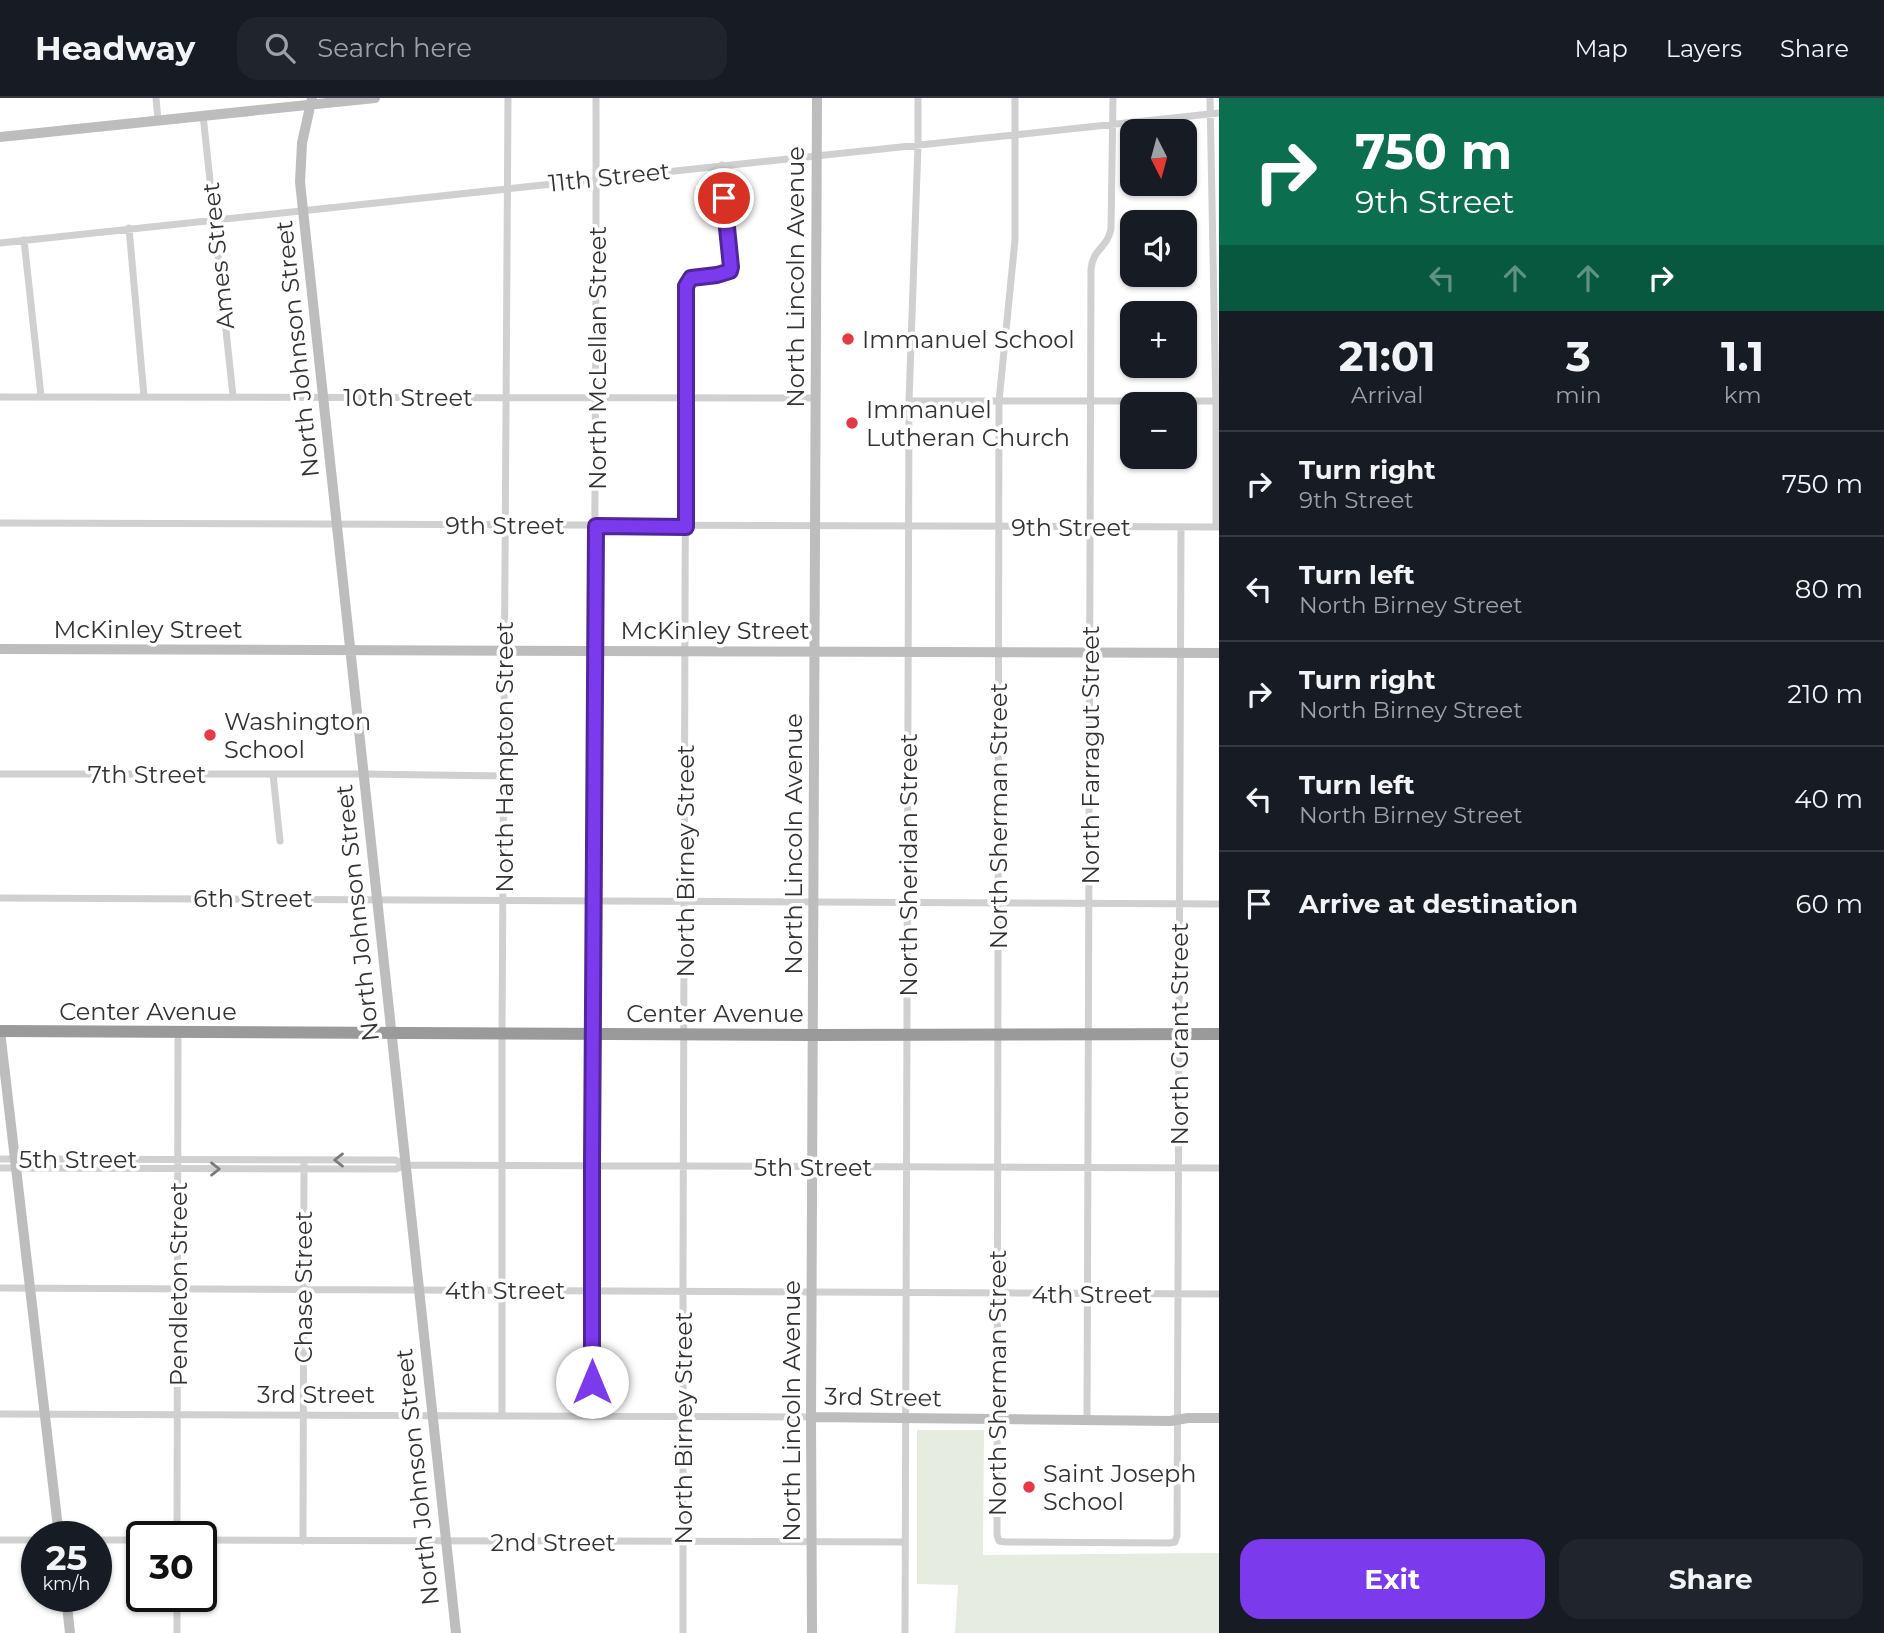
<!DOCTYPE html>
<meta charset="utf-8">
<style>
body{margin:0;font-family:Montserrat,sans-serif;background:#20242c;color:#f1f3f6;height:100vh;display:flex;flex-direction:column;font-size:26px;white-space:nowrap}
*{box-sizing:border-box;margin:0}
p{font-size:23px;color:#9ea1a6}
.icon{flex:none;width:38px;height:38px;fill:none;stroke:currentColor;stroke-width:2;stroke-linecap:round;stroke-linejoin:round}
.map{position:relative;flex:1;overflow:hidden}
.sheet{display:flex;flex-direction:column;background:#171b24;width:665px}
.sheet>*{flex:none}
.banner{background:#0b6e4f;color:#fff;overflow:hidden}
.needle{width:46px;rotate:174deg}
.fabs{position:absolute;left:1120px;top:21px;display:grid;gap:14px}
.fabs a{display:grid;place-items:center;width:77px;height:77px;border-radius:14px;background:#171b24;box-shadow:0 2px 5px #0004;font-size:35px}
.speed{position:absolute;left:21px;top:1423px;display:flex;gap:14px;font-size:35px;font-weight:700;text-align:center}
.speed>*{display:grid;place-content:center;width:91px;height:91px;border-radius:50%;background:#171b24;box-shadow:0 2px 5px #0004;line-height:1}
.speed small{font-size:18px;font-weight:400}
.speed .limit{border:4px solid #111;border-radius:10px;background:#fff;color:#111}
.pin{position:absolute;display:grid;place-items:center;width:60px;height:60px;color:#fff;margin:-30px;border:4px solid #fff;border-radius:50%;box-shadow:0 2px 7px #0007}
.me{position:absolute;width:77px;margin:-38px;rotate:0deg;stroke-linejoin:round;filter:drop-shadow(0 0 5px #0008)}
.turn{display:flex;align-items:center;gap:24px;height:147px;padding:0 21px;font-size:32px}
.turn .icon{width:91px;height:91px;stroke-width:2.5}
.turn b{display:block;font-size:49px;line-height:60px}
.lanes{display:flex;align-items:center;height:66px;padding:0 21px;background:#0003;justify-content:center;gap:35px;direction:ltr}
.lanes .off{opacity:.35}
.eta{display:flex;justify-content:space-evenly;align-items:center;height:119px;text-align:center}
.eta b{font-size:42px;font-weight:700;line-height:49px}
.cta{display:flex;gap:14px;margin-top:auto;padding:14px 21px}
.cta a{flex:1;height:80px;border-radius:21px;background:#7c3aed;color:#fff;font-size:28px;font-weight:700;line-height:80px;text-align:center}
.cta a+a{background:#20242c;color:#f1f3f6}
ul{padding:0;list-style:none}
li{display:flex;align-items:center;gap:21px;height:105px;padding:0 21px;border-top:2px solid #363941}
li div{flex:1}
li b{display:block;font-size:26px}
li em{font-style:normal}
header{display:flex;align-items:center;gap:42px;box-sizing:border-box;height:98px;padding:0 35px;background:#171b24;border-bottom:2px solid #363941}
header strong{font-size:33px}
nav{display:flex;gap:38px;margin-inline-start:auto;font-size:24px}
.search{width:490px;height:63px;background:#20242c;display:flex;align-items:center;gap:18px;box-sizing:border-box;padding:0 24px;border-radius:21px;color:#9ea1a6;font-size:26px}
main{display:flex;flex:1;min-height:0}
.map>svg:first-child{display:block}
.green{fill:#e6ecdf}
.lines{fill:none;stroke-linecap:round;stroke-linejoin:round}
.street{stroke:#d0d0d0;stroke-width:7}
.secondary{stroke:#bdbdbd;stroke-width:10}
.highway{stroke:#9a9a9a;stroke-width:12}
.oneway{stroke:#7a7a7a}
.route-casing{stroke:#51269a;stroke-width:18}
.route{stroke:#7c3aed;stroke-width:12}
.poi-dot{fill:#e63946;stroke:#fff;stroke-width:2.5}
.labels{text-anchor:middle;dominant-baseline:central;stroke-width:7;stroke-linejoin:round;paint-order:stroke}
.street-label{font-size:24px;fill:#333;stroke:#fff}
.poi-label{font-size:24px;fill:#333;stroke:#fff;text-anchor:start}
</style>
<header>
<strong>Headway</strong>
<div class="search"><svg class="icon" aria-label="search" viewBox="0 0 24 24"><circle cx="10" cy="10" r="6"/><path d="M15 15l6 6"/></svg>Search here</div>
<nav><a>Map</a><a>Layers</a><a>Share</a></nav>
</header>
<main>
<div class="map">
<svg width="1219" height="1535" viewBox="0 0 1219 1535">
<rect width="100%" height="100%" fill="#fff"/>
<!-- green -->
<path class="green" d="M917 1332H984L983 1457 1219 1455V1535H955L958 1487 917 1486Z"/>
<g class="lines">
<!-- street -->
<path class="street" d="M156 0 158 22
M1015 0V142L999 303 997 1437 999 1443 1006 1444 1169 1445 1175 1444 1177 1438 1181 429
M1210 0 1216 312V429
M203 17 233 298
M129 130 144 298
M24 142 41 298
M0 145 1219 15
M0 299 815 300
M909 303H1218
M0 425 1219 429
M0 676H363L504 678
M273 676 280 743
M0 800 1219 806
M0 1061 395 1062 406 1067 1219 1070
M0 1070 396 1071 406 1067
M0 1190 1219 1196
M0 1316 811 1319
M502 1318V935L508 0
M593 1318C589 879 597 439 596 0
M1087 1322 1091 171C1093 150 1107 151 1111 131L1113 0
M177 1438 178 934
M0 1442H37
M96 1442H142
M201 1442 905 1444
M303 1443 304 1066
M177 1535V1498
M683 1535V1181L686 188 691 180 725 175 730 173 731 169 722 67
M905 1535 909 303 918 47V0"/>
<!-- secondary -->
<path class="secondary" d="M312 0 302 45 300 84 456 1535
M0 39 375 0
M0 551 1219 555
M0 933 59 1438
M811 1319 1170 1323 1188 1320H1219
M66 1498 70 1535
M812 1535 811 1319 817 0"/>
<!-- highway -->
<path class="highway" d="M0 933 814 937 1219 936"/>
</g>
<!-- one-way arrows -->
<defs><path id="oneway-chevron" d="M-2-3.5L2.5 0L-2 3.5" fill="none" stroke-width="1.6" stroke-linecap="round" stroke-linejoin="round" transform="scale(1.75)"/></defs>
<g class="oneway">
<use href="#oneway-chevron" transform="translate(339 1062) rotate(-180)"/>
<use href="#oneway-chevron" transform="translate(215 1071)"/>
</g>
<g class="lines">
<defs>
<path id="route" d="M592 1284V1067L596 428 686 429V188L691 180 717 177 730 173 731 169 724 100"/>
</defs>
<!-- route casing -->
<use href="#route" class="route-casing"/>
<!-- route -->
<use href="#route" class="route"/>
</g>
<!-- markers -->
<g class="poi-dot">
<circle cx="848" cy="241" r="7"/>
<circle cx="852" cy="325" r="7"/>
<circle cx="210" cy="637" r="7"/>
<circle cx="1029" cy="1389" r="7"/>
</g>
<g class="labels">
<!-- street labels -->
<g class="street-label">
<text transform="translate(609 79) rotate(-6)">11th Street</text>
<text transform="translate(218 158) rotate(-96)">Ames Street</text>
<text transform="translate(795 179) rotate(-90)">North Lincoln Avenue</text>
<text transform="translate(297 251) rotate(-96)">North Johnson Street</text>
<text transform="translate(597 260) rotate(-90)">North McLellan Street</text>
<text x="408" y="299">10th Street</text>
<text x="505" y="427">9th Street</text>
<text x="1071" y="429">9th Street</text>
<text x="148" y="531">McKinley Street</text>
<text x="715" y="532">McKinley Street</text>
<text transform="translate(1090 657) rotate(-90)">North Farragut Street</text>
<text transform="translate(504 659) rotate(-90)">North Hampton Street</text>
<text x="147" y="676">7th Street</text>
<text transform="translate(998 718) rotate(-90)">North Sherman Street</text>
<text transform="translate(793 746) rotate(-90)">North Lincoln Avenue</text>
<text transform="translate(685 763) rotate(-90)">North Birney Street</text>
<text transform="translate(908 767) rotate(-90)">North Sheridan Street</text>
<text x="253" y="800">6th Street</text>
<text transform="translate(357 815) rotate(-96)">North Johnson Street</text>
<text x="148" y="913">Center Avenue</text>
<text x="715" y="915">Center Avenue</text>
<text transform="translate(1179 936) rotate(-90)">North Grant Street</text>
<text x="78" y="1061">5th Street</text>
<text x="813" y="1069">5th Street</text>
<text transform="translate(178 1186) rotate(-90)">Pendleton Street</text>
<text transform="translate(303 1189) rotate(-90)">Chase Street</text>
<text x="505" y="1192">4th Street</text>
<text x="1092" y="1196">4th Street</text>
<text transform="translate(997 1285) rotate(-90)">North Sherman Street</text>
<text x="316" y="1296">3rd Street</text>
<text transform="translate(883 1299) rotate(1)">3rd Street</text>
<text transform="translate(791 1313) rotate(-90)">North Lincoln Avenue</text>
<text transform="translate(683 1330) rotate(-90)">North Birney Street</text>
<text transform="translate(417 1379) rotate(-96)">North Johnson Street</text>
<text x="553" y="1444">2nd Street</text>
</g>
<!-- poi labels -->
<g class="poi-label">
<text x="862" y="241">Immanuel School</text>
<text x="866" y="311">Immanuel<tspan x="866" dy="28">Lutheran Church</tspan></text>
<text x="224" y="623">Washington<tspan x="224" dy="28">School</tspan></text>
<text x="1043" y="1375">Saint Joseph<tspan x="1043" dy="28">School</tspan></text>
</g>
</g>
</svg>
<div class="fabs">
<a><svg class="needle" viewBox="-14 -14 28 28"><path d="M0-13l5 13h-10z" fill="#e53935"/><path d="M0 13l5-13h-10z" fill="#9ea1a6"/></svg></a>
<a><svg class="icon" aria-label="sound" viewBox="0 0 24 24"><path d="M4 9h4l5-4v14l-5-4H4zM17 9q2 3 0 6"/></svg></a>
<a>+</a>
<a>−</a>
</div>
<div class="speed"><div>25<small>km/h</small></div><div class="limit">30</div></div>
<div class="pin" style="left:724px;top:100px;background:#d93025"><svg class="icon" aria-label="arrive" viewBox="0 0 24 24"><path d="M6 21V4h12l-3 4 3 4H6"/></svg></div>
<svg class="me" style="left:592px;top:1284px" viewBox="-20 -20 40 40"><circle r="19" fill="#fff"/><path d="M0-13L10 11 0 6-10 11z" fill="#7c3aed"/></svg>
</div>
<section class="sheet">
<div class="banner">
<div class="turn"><svg class="icon" aria-label="right" viewBox="0 0 24 24"><path d="M7 20v-9h11M14 6l5 5-5 5"/></svg><div><b>750 m</b>9th Street</div></div>
<div class="lanes"><svg class="icon off" aria-label="left" viewBox="0 0 24 24"><path d="M17 20v-9H6M10 6l-5 5 5 5"/></svg><svg class="icon off" aria-label="ahead" viewBox="0 0 24 24"><path d="M12 20V5M6 11l6-6 6 6"/></svg><svg class="icon off" aria-label="ahead" viewBox="0 0 24 24"><path d="M12 20V5M6 11l6-6 6 6"/></svg><svg class="icon" aria-label="right" viewBox="0 0 24 24"><path d="M7 20v-9h11M14 6l5 5-5 5"/></svg></div>
</div>
<div class="eta">
<div><b>21:01</b><p>Arrival</p></div>
<div><b>3</b><p>min</p></div>
<div><b>1.1</b><p>km</p></div>
</div>
<ul>
<li><svg class="icon" aria-label="right" viewBox="0 0 24 24"><path d="M7 20v-9h11M14 6l5 5-5 5"/></svg><div><b>Turn right</b><p>9th Street</p></div><em>750 m</em></li>
<li><svg class="icon" aria-label="left" viewBox="0 0 24 24"><path d="M17 20v-9H6M10 6l-5 5 5 5"/></svg><div><b>Turn left</b><p>North Birney Street</p></div><em>80 m</em></li>
<li><svg class="icon" aria-label="right" viewBox="0 0 24 24"><path d="M7 20v-9h11M14 6l5 5-5 5"/></svg><div><b>Turn right</b><p>North Birney Street</p></div><em>210 m</em></li>
<li><svg class="icon" aria-label="left" viewBox="0 0 24 24"><path d="M17 20v-9H6M10 6l-5 5 5 5"/></svg><div><b>Turn left</b><p>North Birney Street</p></div><em>40 m</em></li>
<li><svg class="icon" aria-label="arrive" viewBox="0 0 24 24"><path d="M6 21V4h12l-3 4 3 4H6"/></svg><div><b>Arrive at destination</b></div><em>60 m</em></li>
</ul>
<div class="cta"><a>Exit</a><a>Share</a></div>
</section>
</main>
